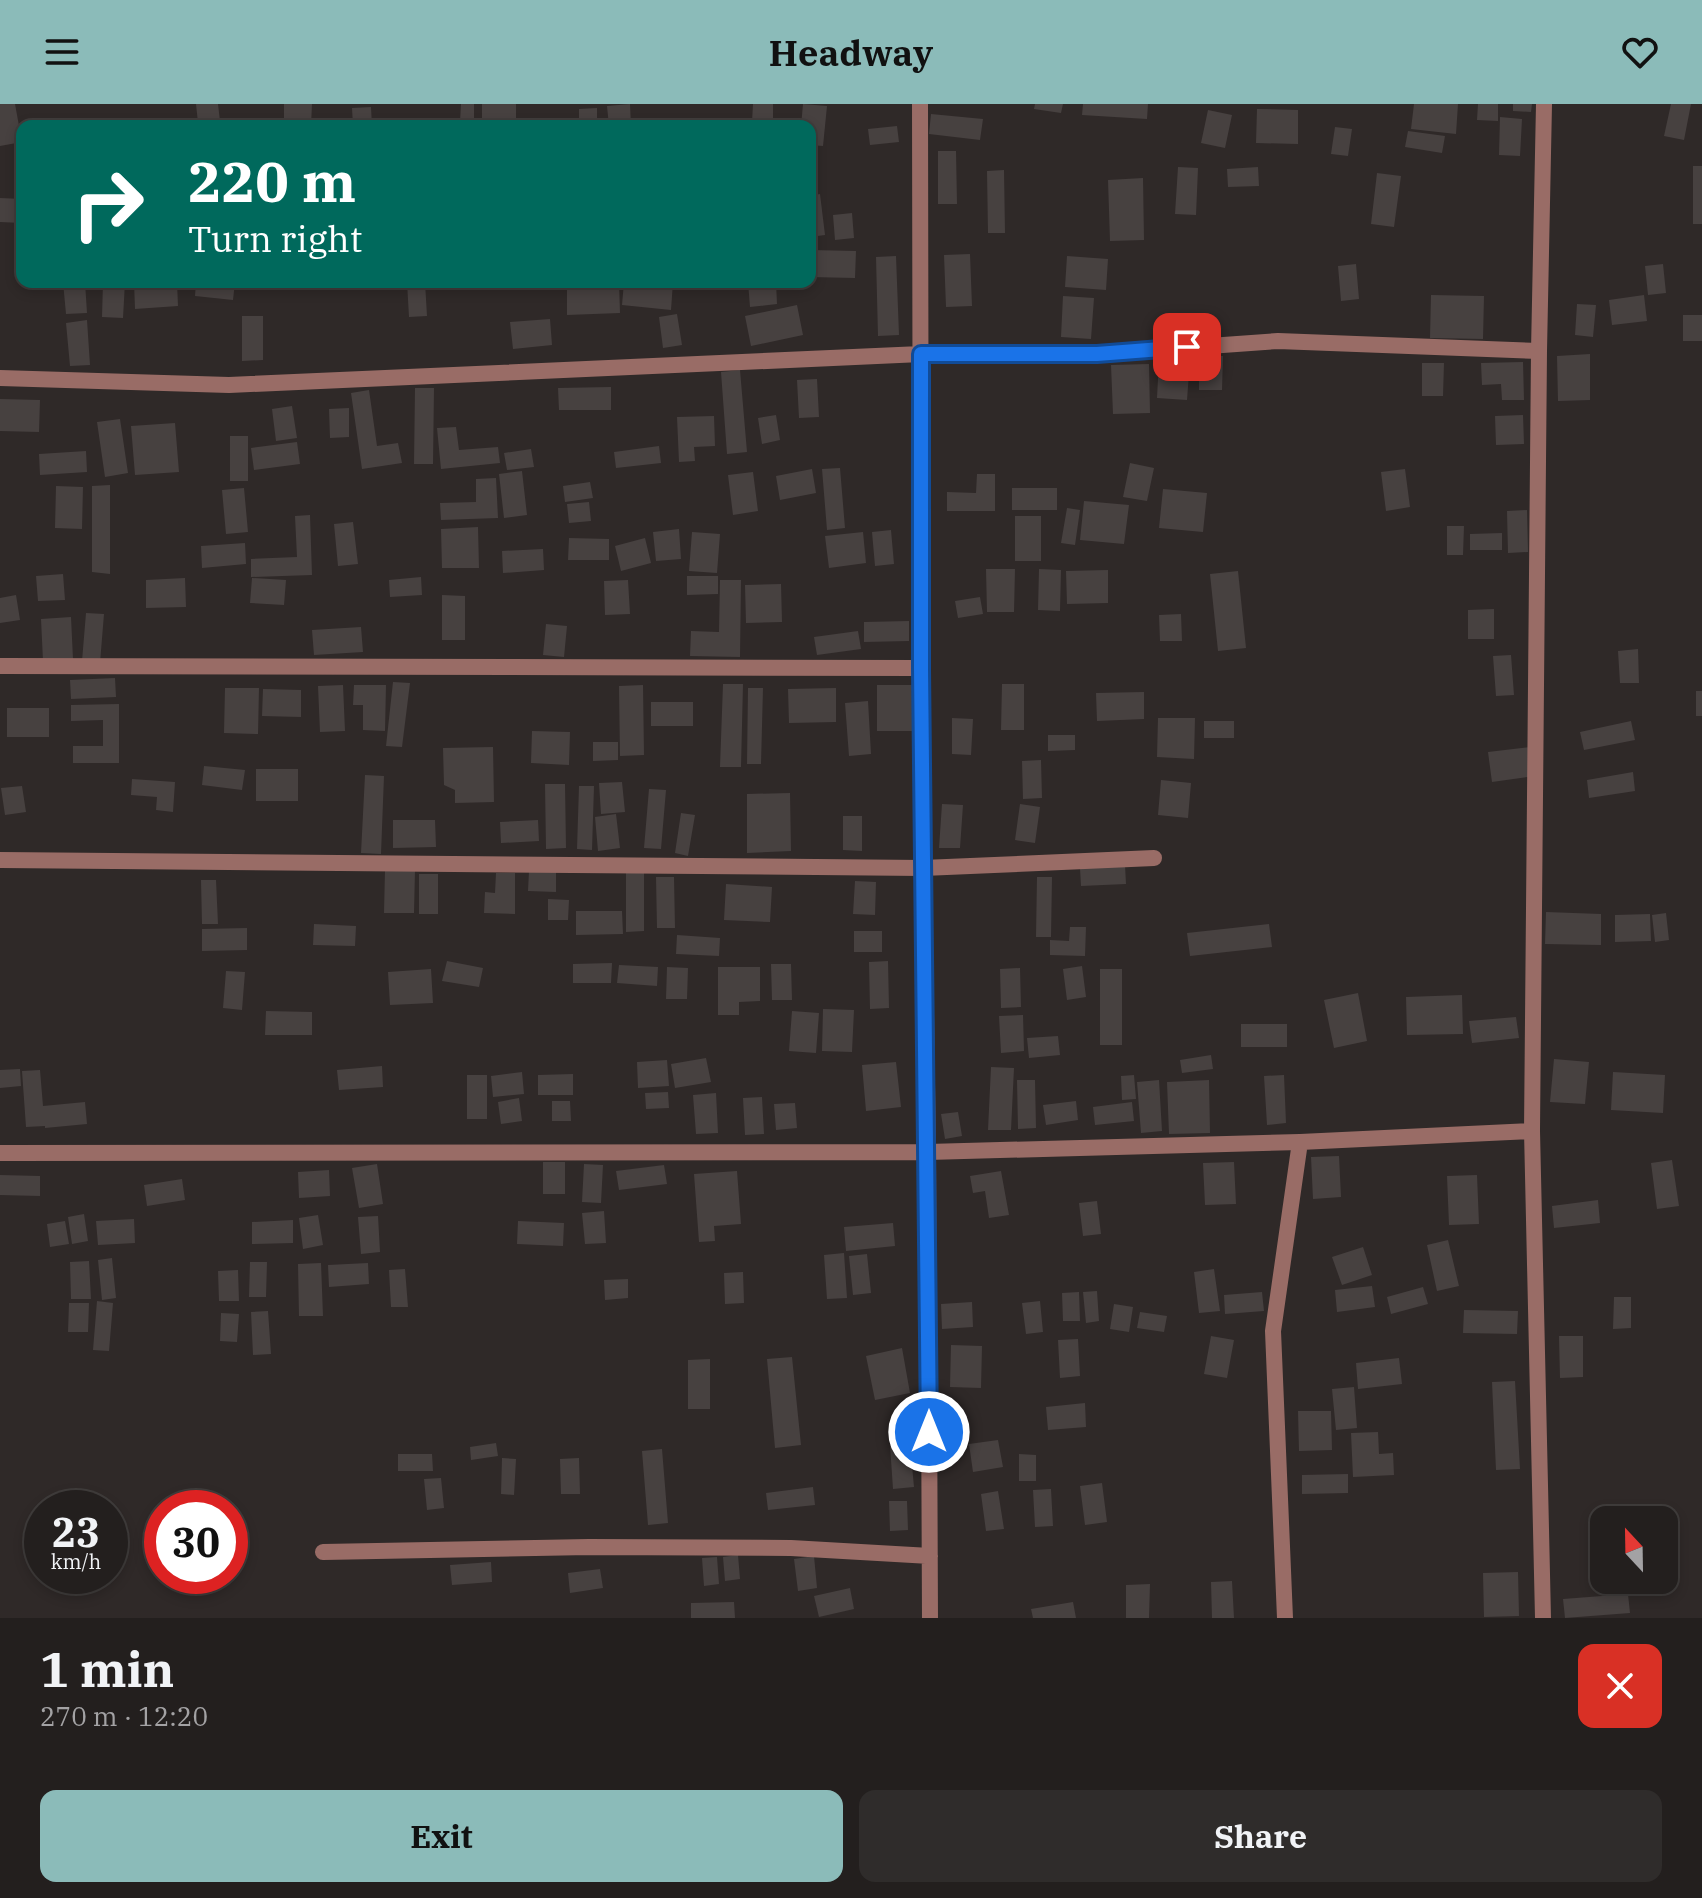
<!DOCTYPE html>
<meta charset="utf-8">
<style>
body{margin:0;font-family:"IBM Plex Serif",serif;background:#2f2c2b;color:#f1f3f6;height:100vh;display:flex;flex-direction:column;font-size:30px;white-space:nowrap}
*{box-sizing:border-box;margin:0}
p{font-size:26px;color:#a3a2a4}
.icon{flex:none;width:44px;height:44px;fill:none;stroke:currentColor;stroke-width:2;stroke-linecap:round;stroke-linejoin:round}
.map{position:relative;height:1514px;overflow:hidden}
.details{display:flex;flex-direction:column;background:#231f1e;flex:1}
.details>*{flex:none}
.top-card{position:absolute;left:16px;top:16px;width:800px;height:168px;border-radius:16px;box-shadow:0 4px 12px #0003,0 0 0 2px #403d3c;background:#00695c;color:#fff;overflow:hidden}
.needle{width:52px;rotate:338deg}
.tools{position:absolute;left:1590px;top:1402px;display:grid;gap:16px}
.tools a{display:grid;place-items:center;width:88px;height:88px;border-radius:16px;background:#231f1e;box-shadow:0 4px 12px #0003,0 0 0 2px #403d3c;font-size:40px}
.speed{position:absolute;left:24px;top:1386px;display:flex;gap:16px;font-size:40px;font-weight:700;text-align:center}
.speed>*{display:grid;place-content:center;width:104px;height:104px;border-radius:50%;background:#231f1e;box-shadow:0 4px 12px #0003,0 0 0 2px #403d3c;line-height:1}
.speed small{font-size:20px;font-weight:400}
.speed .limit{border:12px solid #d22;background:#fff;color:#111}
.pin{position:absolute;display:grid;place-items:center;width:68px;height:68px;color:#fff;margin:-34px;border-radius:16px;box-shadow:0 4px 12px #0006}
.me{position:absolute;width:88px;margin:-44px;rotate:0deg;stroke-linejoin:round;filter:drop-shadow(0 0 6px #0008)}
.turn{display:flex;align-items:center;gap:28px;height:168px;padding:0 40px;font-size:36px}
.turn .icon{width:104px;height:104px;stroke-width:2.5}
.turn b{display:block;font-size:56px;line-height:68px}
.round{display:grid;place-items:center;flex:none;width:84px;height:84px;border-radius:16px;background:#2f2c2b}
.overview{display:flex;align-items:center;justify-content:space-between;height:136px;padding:0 40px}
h1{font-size:48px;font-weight:700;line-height:60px}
.button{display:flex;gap:16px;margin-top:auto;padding:16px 40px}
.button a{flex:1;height:92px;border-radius:16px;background:#8bbbb9;color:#111;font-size:32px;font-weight:700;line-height:92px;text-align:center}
.button a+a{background:#2f2c2b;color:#f1f3f6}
header{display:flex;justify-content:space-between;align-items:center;height:104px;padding:0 40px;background:#8bbbb9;color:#111;font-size:36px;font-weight:700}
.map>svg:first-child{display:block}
.building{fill:#474140}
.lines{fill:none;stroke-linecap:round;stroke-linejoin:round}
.minor{stroke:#996c66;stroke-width:16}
.route-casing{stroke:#114b97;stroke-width:20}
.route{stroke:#1a73e8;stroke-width:14}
</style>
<header><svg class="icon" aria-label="menu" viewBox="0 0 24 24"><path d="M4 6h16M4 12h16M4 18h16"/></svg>Headway<svg class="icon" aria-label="heart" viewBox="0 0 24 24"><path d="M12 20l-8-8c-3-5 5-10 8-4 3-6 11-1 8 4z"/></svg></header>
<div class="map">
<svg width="1702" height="1514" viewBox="0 0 1702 1514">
<rect width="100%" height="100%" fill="#2f2928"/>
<!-- building -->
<path class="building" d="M0 0H15L22 38 0 42Z
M196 0H218L220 17 198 19Z
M284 0H312L311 22H284Z
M461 0H474V22H425V17L460 18Z
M482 0H516V22H482Z
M630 0 631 22H609L607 2Z
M753 0H773V18H752Z
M803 0 827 2 823 42 810 41V22H801Z
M1035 0H1063L1061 9 1034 5Z
M1083 0H1148L1147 15 1082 11Z
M1414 0H1458L1456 30 1411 25Z
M1478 0H1498V17L1477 16Z
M1513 0H1532L1531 8 1513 7Z
M1671 0H1691L1684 36 1664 32Z
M371 3 372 22H353L352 4Z
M597 4V22H579V5Z
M1257 5 1298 6V40L1256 39Z
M1208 6 1232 11 1225 44 1201 39Z
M931 10 983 15 980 36 929 30Z
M1500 13 1522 15 1520 52 1499 51Z
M105 15V22H82L81 17Z
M897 22 899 38 870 41 868 25Z
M1335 23 1352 25 1348 52 1331 50Z
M1408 27 1445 32 1442 49 1405 43Z
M938 47H956L957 100H938Z
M1693 62H1702V120H1693Z
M1178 63 1198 64 1196 111 1175 110Z
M1258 63 1259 82 1228 83 1227 65Z
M1004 66 1005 129H988L987 67Z
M1377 69 1401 72 1394 123 1371 120Z
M1143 74 1144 136 1110 137 1108 76Z
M820 90 825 131 810 133V92Z
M0 94 22 95V119L0 118Z
M852 109 854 134 835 136 833 111Z
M810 146 856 147 855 174 810 173Z
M970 150 972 202 946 203 944 151Z
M896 152 899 231 878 232 876 153Z
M1067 152 1108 155 1106 186 1065 183Z
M1356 160 1359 195 1341 197 1338 162Z
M1663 160 1666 189 1648 191 1645 162Z
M63 178H85L87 209 66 210Z
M103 178H125L123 214 102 213Z
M134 178H177L178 202 135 205Z
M196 178H235L233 196 195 192Z
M407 178H425L427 212 409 213Z
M619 178 620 209 567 211V179Z
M624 178H673L671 206 622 201Z
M748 178H776L777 200 750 203Z
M1431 191 1484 192 1483 235 1430 234Z
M1644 191 1647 217 1612 221 1609 196Z
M1063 192 1094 194 1091 235 1061 233Z
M1577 200 1596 201 1593 233 1575 231Z
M797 201 803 231 751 242 745 212Z
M677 210 682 241 663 244 659 213Z
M1683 211H1702V237H1683Z
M242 212H263V256L242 257Z
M550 215 552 241 513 245 510 218Z
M87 216 90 261 70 262 66 219Z
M1590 250V296L1558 297 1557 252Z
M1199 252H1223L1222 286H1199Z
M1159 255 1190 256 1187 296 1157 294Z
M1523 258 1524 296H1502L1501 280 1482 281 1481 259Z
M1422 259H1444L1443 292H1422Z
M1149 260 1150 309 1113 310 1111 261Z
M740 266 747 348 727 350 721 268Z
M817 275 819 313 799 314 797 276Z
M611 283V306H559L558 284Z
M415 284H434L433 360H414Z
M369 286 377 342 398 339 402 359 362 365 351 289Z
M0 295 40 296 39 328 0 327Z
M292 302 297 334 276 337 272 305Z
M349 304V333L330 334 329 305Z
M776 311 780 336 762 340 758 314Z
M1523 311 1524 340 1496 341 1495 312Z
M714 312 715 342 694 343 695 357 679 358 677 313Z
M120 315 128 369 105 373 97 318Z
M175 319 179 368 135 371 131 322Z
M456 323 459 346 498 343 500 359 441 365 437 324Z
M230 332H248V377H230Z
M297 338 300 360 254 366 251 344Z
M659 342 661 359 616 364 614 348Z
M531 345 534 363 507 366 504 349Z
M86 347 87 368 40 371 39 350Z
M1130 359 1154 364 1147 397 1123 393Z
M840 364 845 424 827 426 822 365Z
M812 365 816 389 780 396 776 372Z
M1405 365 1410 403 1386 407 1381 368Z
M522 367 527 411 504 414 499 370Z
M753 368 758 407 733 411 728 371Z
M977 370H995V407H947V388L976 389Z
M496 374 498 414 441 416 440 399 476 398V375Z
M590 378 593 394 565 398 563 382Z
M110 381V470L92 468V382Z
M56 382 83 383 82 425 55 424Z
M244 384 248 428 226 430 222 386Z
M1012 384H1057V406H1012Z
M1163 385 1207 389 1203 428 1159 424Z
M1084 397 1129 401 1124 440 1080 436Z
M589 398 591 417 569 419 567 400Z
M1067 404 1080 406 1075 441 1061 439Z
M1527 406 1528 448 1508 449 1507 407Z
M310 411 312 471 251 473V455L297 453 295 412Z
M1015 412H1041V457H1015Z
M353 418 358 460 338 462 334 420Z
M1447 422H1464L1463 451H1447Z
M478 423 479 464H442L441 425Z
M679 425 681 455 656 457 653 428Z
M891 426 894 460 875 462 872 428Z
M692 428 720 430 717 469 689 467Z
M863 428 866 459 829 464 825 432Z
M1502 429V446H1470V430Z
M569 434 609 435V456H568Z
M645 434 651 459 621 467 615 442Z
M245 439 246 460 202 464 201 442Z
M543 445 544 466 503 469 502 447Z
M986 465H1015L1014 508H987Z
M1039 465 1061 466 1060 507 1038 506Z
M1108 466V499L1067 500 1066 467Z
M1238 467 1246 544 1218 547 1210 470Z
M63 470 65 496 38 497 36 472Z
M687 472H718V490L687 491Z
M421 473 422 491 390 493 389 476Z
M185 474 186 503 146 504V476Z
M252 474 286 476 284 501 250 499Z
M628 476 630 510 605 511 604 477Z
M720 476H741L740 553 690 552 691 527 719 528Z
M781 480 782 518 746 519 745 481Z
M16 491 20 516 0 519V494Z
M442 491 465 492V536H442Z
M980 493 983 510 958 514 955 497Z
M1494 505V535H1468V506Z
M86 509 104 510 100 559 82 557Z
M1181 510 1182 537H1160L1159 511Z
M71 513 73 555 43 557 41 515Z
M909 517V537L864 538V518Z
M546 520 567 522 564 553 543 551Z
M361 523 363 548 314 551 312 526Z
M858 527 861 545 817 551 814 533Z
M1638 545 1639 579H1620L1618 547Z
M1511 551 1514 591 1496 592 1493 552Z
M115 574 116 593 71 595 70 576Z
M393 578 410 579 402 643 386 642Z
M723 580H743L741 663H720Z
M1002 580H1024V626H1001Z
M343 581 345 627 320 628 318 582Z
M354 581H386L385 627 363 626V601H353Z
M643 581 644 651 620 652 619 582Z
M877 581H912V627H877Z
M225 584H259L258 630 224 629Z
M748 584H763L761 660H747Z
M836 584V618L789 619 788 585Z
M263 585 301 586V613L262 612Z
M1696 587H1702V612H1696Z
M1144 588V615L1097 617 1096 589Z
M868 597 871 650 849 652 845 599Z
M651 598H693V622H651Z
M119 600V659H73V642H103V616L71 617V601Z
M7 604H49V633H7Z
M952 614 973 615 971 651 952 650Z
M1158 614H1195L1194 655 1157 653Z
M1204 617H1234V634H1204Z
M1631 617 1635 636 1584 646 1580 628Z
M532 627 570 628 569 661 531 659Z
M1048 631H1075V646L1048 647Z
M593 638H618V656L593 657Z
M493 643 494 698 455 699V686L444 681 443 644Z
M1531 643 1534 672 1492 678 1488 648Z
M1041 656 1042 694 1023 695 1022 657Z
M204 662 245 666 242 686 202 681Z
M256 665H298V697H256Z
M1633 668 1635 687 1589 694 1587 676Z
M365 671 384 672 381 750 361 749Z
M132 675 175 678 173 708 156 706 157 693 131 691Z
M1161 676 1191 679 1188 714 1158 711Z
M622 678 625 708 601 710 599 679Z
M545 680H565L566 744 546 745Z
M22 682 26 708 5 711 1 684Z
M579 682H594L592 746 577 745Z
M649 685 666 686 661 745 644 744Z
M790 689 791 747 747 749V690Z
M942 700 963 701 960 744H939Z
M1020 700 1040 703 1035 739 1015 736Z
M681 709 695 711 688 752 675 749Z
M616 710 620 744 598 747 595 713Z
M843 712H862V747L843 746Z
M393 716H435L436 743 393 744Z
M538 716 539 737 501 739 500 718Z
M1125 761 1126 780 1081 782 1080 764Z
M385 766H415L414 809H384Z
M529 767 556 768V788L528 787Z
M496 769H515V810L484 809 485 788 495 789Z
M626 769H644V827L626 828Z
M419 770H438V810H419Z
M656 773H674L675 824H657Z
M1037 773H1052L1051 833H1036Z
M201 776H216L218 820H202Z
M855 777 876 778 875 811 853 810Z
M726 780 772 783 770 818 724 816Z
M548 795 569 796 568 816H548Z
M576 807H622L623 830 576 831Z
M1546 808 1601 810V841L1545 840Z
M1666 809 1669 836 1655 838 1652 811Z
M1650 810 1651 837 1615 838V811Z
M314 820 356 822 355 842 313 841Z
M1269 820 1272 843 1190 852 1187 829Z
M1070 823H1086L1085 852 1050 851V836L1069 837Z
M247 824V846L202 847V825Z
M854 827H882V848H854Z
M677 831 720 834 719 852 676 850Z
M447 857 483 864 479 883 442 877Z
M888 857 889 904 870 905 869 858Z
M612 859 611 879H573V860Z
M771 860H791L792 896H772Z
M619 861 658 863 657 882 617 879Z
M1082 862 1086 893 1067 896 1063 865Z
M667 863 688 864 687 895H666Z
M718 863H760V897L739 898V911H718Z
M1020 864 1021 903 1001 904 1000 865Z
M431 865 433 899 390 901 388 868Z
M1100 865H1122V941H1100Z
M226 867 245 868 242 906 223 904Z
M1358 889 1367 937 1334 944 1324 896Z
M1462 891 1463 930 1407 931 1406 893Z
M823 905 854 906 852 948 822 947Z
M266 907 312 908V931H265Z
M792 907 819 909 816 949 789 947Z
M1023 911 1024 947 1001 949 999 912Z
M1516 913 1519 934 1472 939 1469 917Z
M1241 920H1287V943H1241Z
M1058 932 1060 951 1029 954 1027 934Z
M1211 951 1213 965 1182 969 1180 956Z
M706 954 711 978 675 984 671 960Z
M1554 955 1589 958 1585 1000 1550 998Z
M667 956 669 982 638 984 637 958Z
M896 958 901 1003 866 1007 862 961Z
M382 962 383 983 339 986 337 966Z
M991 963 1014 964 1011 1026H988Z
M20 965 21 982 0 984V966Z
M40 966 43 1002 85 998 87 1020 45 1024V1022L26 1023 22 967Z
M522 968 524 990 493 993 491 972Z
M1613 968 1665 971 1663 1009 1611 1006Z
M573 970V991H538V971Z
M467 971H487V1015H467Z
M1134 971 1136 995 1122 996 1121 972Z
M1284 971 1286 1019 1267 1021 1264 972Z
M1017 976H1035L1036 1024 1018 1025Z
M1159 976 1162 1027 1141 1029 1137 978Z
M1209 976 1210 1029 1169 1030 1167 978Z
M668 988 669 1004 646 1005 645 989Z
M716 989 718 1029 696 1030 693 991Z
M762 993 764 1030 745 1031 743 994Z
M519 994 522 1017 501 1020 498 998Z
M552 997H570L571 1017H552Z
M1076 997 1078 1016 1046 1021 1043 1001Z
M1132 998 1134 1017 1095 1021 1093 1003Z
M795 999 797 1024 776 1026 774 1000Z
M958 1008 962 1032 945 1035 941 1010Z
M1339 1052 1341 1093 1313 1095 1311 1053Z
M1672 1056 1679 1102 1657 1105 1651 1059Z
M543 1058H565V1090H543Z
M1234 1058 1236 1100 1205 1101 1203 1059Z
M377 1060 383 1100 359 1104 352 1064Z
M584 1060 603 1061 601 1099 582 1098Z
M664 1061 667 1080 619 1086 616 1067Z
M329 1066 330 1092 299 1094 298 1068Z
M737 1067 741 1120 714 1122 715 1137 699 1138 694 1070Z
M1001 1067 1009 1111 989 1114 985 1087 973 1089 970 1072Z
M0 1071 40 1072V1092L0 1091Z
M1477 1071 1479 1120 1449 1121 1447 1072Z
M182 1075 185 1096 147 1102 144 1081Z
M1598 1096 1600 1119 1554 1124 1552 1102Z
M1097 1097 1101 1130 1083 1132 1079 1099Z
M604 1107 606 1139 585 1140 582 1109Z
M84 1110 88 1137 72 1140 68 1113Z
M318 1111 323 1141 303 1145 299 1114Z
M378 1112 380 1148 361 1150 358 1113Z
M134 1115 135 1139 98 1141 96 1117Z
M293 1116V1139L252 1140V1118Z
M65 1117 69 1140 50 1143 47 1120Z
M518 1117 564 1119 563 1142 517 1140Z
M893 1119 895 1142 846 1147 844 1123Z
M1448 1136 1459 1182 1437 1187 1427 1141Z
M1363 1143 1372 1171 1342 1181 1332 1153Z
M844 1149 847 1194 827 1195 824 1151Z
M867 1150 871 1189 853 1191 849 1152Z
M112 1154 116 1194 102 1196 98 1156Z
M89 1157 91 1195H71L70 1158Z
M250 1158H267L266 1193H249Z
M321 1159 323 1212H299L298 1160Z
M368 1159 369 1180 329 1183 328 1161Z
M405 1165 408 1203H391L389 1166Z
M1214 1165 1220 1207 1199 1209 1194 1168Z
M238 1166 239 1197H219L218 1167Z
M743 1168 744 1199 725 1200 724 1169Z
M628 1175V1194L605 1196 604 1176Z
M1372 1182 1375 1203 1337 1208 1335 1186Z
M1423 1183 1428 1200 1391 1210 1387 1193Z
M1097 1187 1099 1217 1086 1219 1083 1188Z
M1079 1188 1080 1217H1063L1062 1189Z
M1262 1188 1264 1207 1225 1210 1224 1191Z
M1614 1193H1631V1224L1613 1225Z
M97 1197 113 1199 109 1247 93 1246Z
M1040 1197 1043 1228 1026 1230 1022 1199Z
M972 1198 973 1223 942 1225 941 1200Z
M69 1199H89L88 1228H68Z
M1114 1200 1133 1203 1129 1228 1110 1225Z
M1464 1206 1518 1207 1517 1230 1463 1229Z
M268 1207 271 1250 253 1251 251 1208Z
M1140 1208 1167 1212 1164 1228 1137 1224Z
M221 1209 239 1210 237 1238 220 1237Z
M1211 1232 1234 1236 1227 1274 1204 1270Z
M1559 1232H1583V1273L1560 1274Z
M1078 1235 1080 1272 1060 1274 1058 1236Z
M951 1241 982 1242 981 1284 950 1283Z
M902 1244 910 1289 875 1296 866 1252Z
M792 1253 801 1341 775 1344 767 1255Z
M1399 1254 1402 1280 1358 1285 1356 1259Z
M710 1255V1305H688V1256Z
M1515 1277 1520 1365 1496 1366 1492 1278Z
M1354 1283 1357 1324 1336 1326 1332 1285Z
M1085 1299 1086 1323 1048 1326 1046 1303Z
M1298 1307H1331L1332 1346 1299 1347Z
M1378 1328 1379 1350 1393 1349 1394 1371 1353 1373 1351 1329Z
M998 1336 1003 1363 973 1368 969 1340Z
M496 1339 498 1352 471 1356 470 1343Z
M910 1340 914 1383 893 1385 890 1341Z
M662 1345 668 1419 648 1421 642 1347Z
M398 1350H432L433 1367H398Z
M1019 1350 1036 1351V1377H1019Z
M502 1354 516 1355 514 1391 501 1390Z
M579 1354 580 1390H561L560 1355Z
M1348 1370V1389L1302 1390V1371Z
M441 1374 444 1404 427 1406 424 1375Z
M1102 1379 1107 1418 1085 1421 1080 1382Z
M813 1383 815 1401 768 1406 766 1389Z
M1051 1385 1053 1422 1035 1423 1033 1386Z
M998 1387 1004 1425 986 1427 981 1390Z
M889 1397H907L908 1426 890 1427Z
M738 1451 740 1475 725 1477 723 1453Z
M814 1452 817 1484 798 1487 794 1455Z
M717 1453 719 1480 704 1482 702 1454Z
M491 1458 492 1478 452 1481 450 1461Z
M600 1465 603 1484 570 1489 568 1469Z
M1518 1468 1519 1512 1484 1513 1483 1469Z
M1232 1477 1234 1514H1212L1211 1478Z
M1150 1480 1149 1514H1126V1481Z
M850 1484 854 1505 819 1513 814 1492Z
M1628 1490 1630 1509 1565 1514 1563 1495Z
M734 1498 735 1514H691V1499Z
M1073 1498 1076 1514H1033L1031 1505Z"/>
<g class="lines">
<!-- minor -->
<path class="minor" d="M920 0 921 564 928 1048 930 1514
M0 274 229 281 921 250H1097L1278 237 1539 247
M0 562 921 564
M0 756 923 764 1154 754
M0 1049 928 1048 1300 1038 1532 1027
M323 1448 589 1443 791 1444 930 1452
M1285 1514 1273 1227 1300 1038
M1543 1514 1532 1027 1539 247 1544 0"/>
</g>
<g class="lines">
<defs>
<path id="route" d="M929 1328 921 564V250H1097L1187 243"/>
</defs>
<!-- route casing -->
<use href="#route" class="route-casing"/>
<!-- route -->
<use href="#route" class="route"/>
</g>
</svg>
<div class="tools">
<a><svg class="needle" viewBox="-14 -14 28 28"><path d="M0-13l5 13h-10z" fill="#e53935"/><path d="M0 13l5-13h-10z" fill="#a3a2a4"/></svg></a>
</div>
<div class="speed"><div>23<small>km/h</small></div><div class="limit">30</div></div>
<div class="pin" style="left:1187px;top:243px;background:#d93025"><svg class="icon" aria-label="arrive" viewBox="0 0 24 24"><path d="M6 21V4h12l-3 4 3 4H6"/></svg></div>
<svg class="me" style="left:929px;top:1328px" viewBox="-20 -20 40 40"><circle r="17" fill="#1a73e8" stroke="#fff" stroke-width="3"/><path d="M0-11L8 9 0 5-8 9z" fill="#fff"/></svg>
<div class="top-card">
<div class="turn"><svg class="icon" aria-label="right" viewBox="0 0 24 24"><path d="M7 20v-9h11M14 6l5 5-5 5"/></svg><div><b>220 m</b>Turn right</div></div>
</div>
</div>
<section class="details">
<div class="overview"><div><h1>1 min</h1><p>270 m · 12:20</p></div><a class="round" style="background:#d93025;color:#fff"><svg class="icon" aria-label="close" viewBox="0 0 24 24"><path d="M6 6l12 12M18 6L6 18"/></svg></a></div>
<div class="button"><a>Exit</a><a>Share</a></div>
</section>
